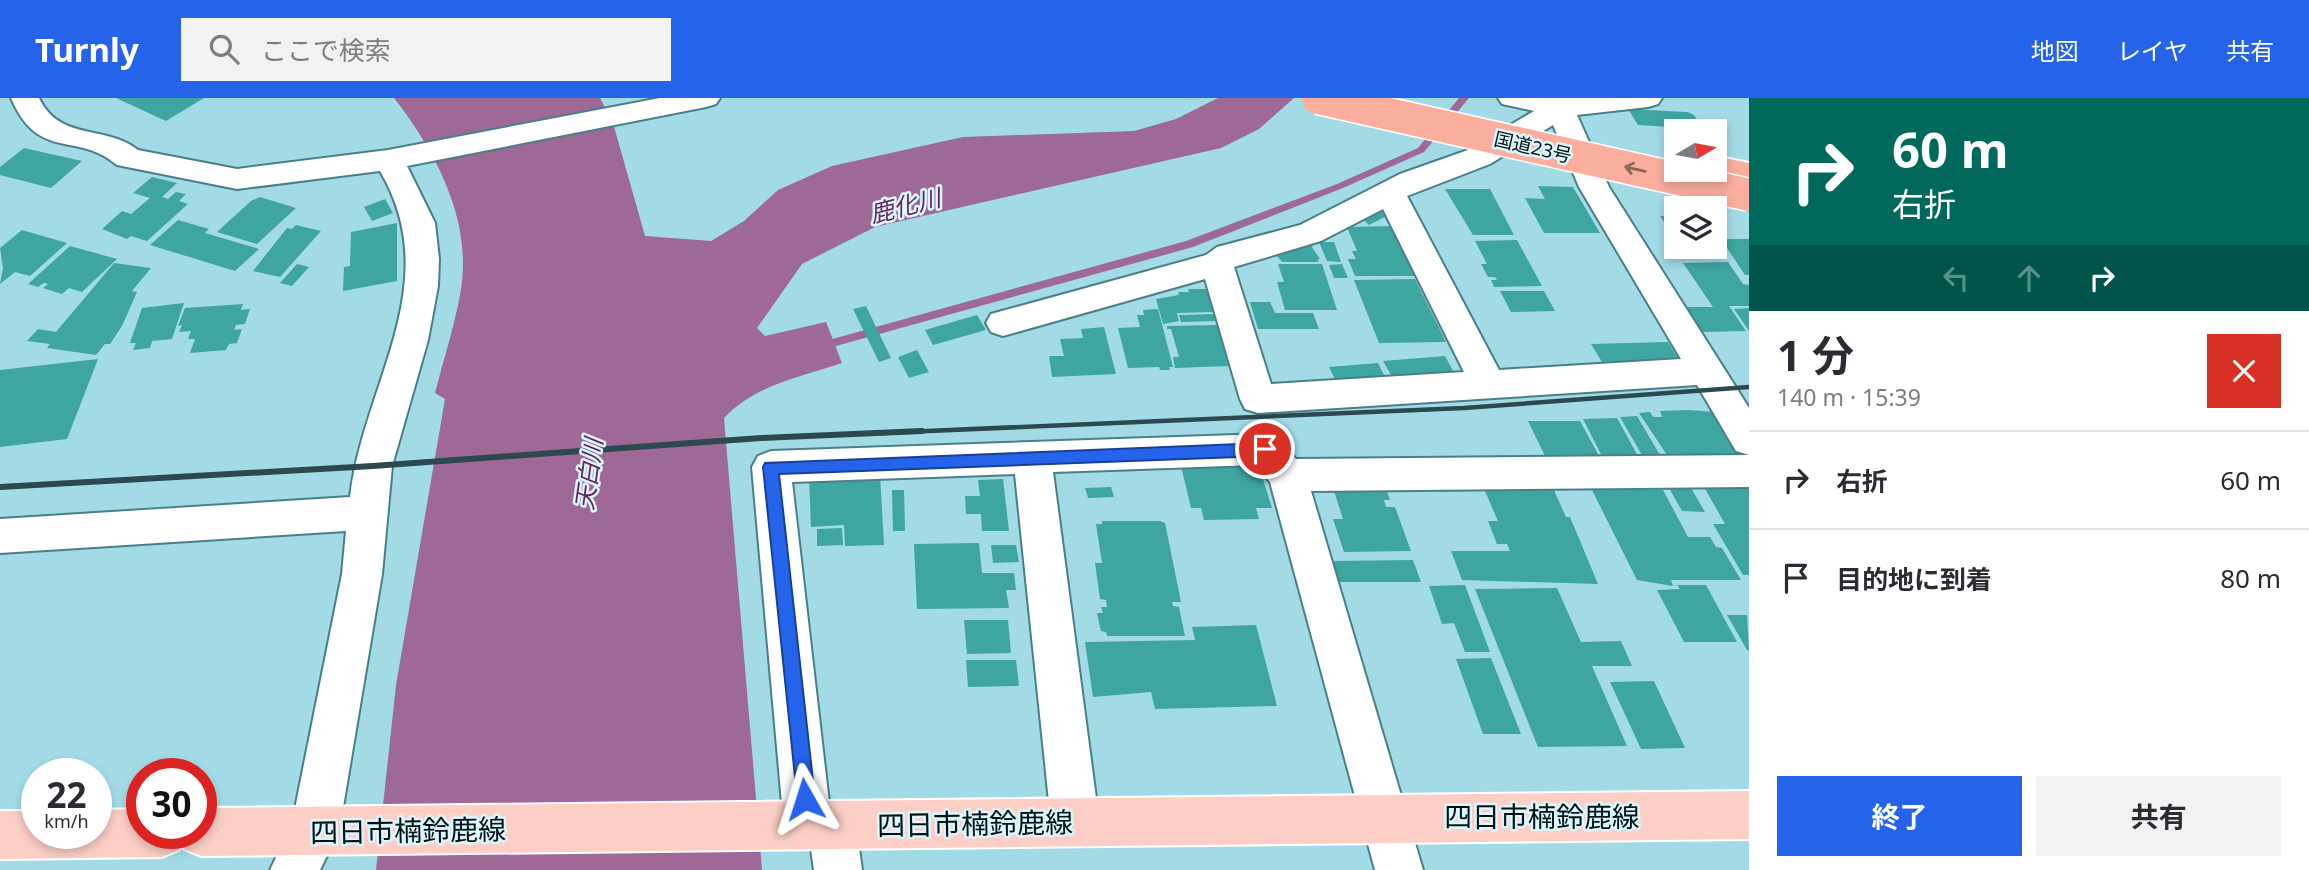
<!DOCTYPE html>
<html lang="ja">
<meta charset="utf-8">
<style>
body{margin:0;font-family:"Noto Sans","Noto Sans JP",sans-serif;background:#f2f2f3;color:#2b2b33;height:100vh;display:flex;flex-direction:column;font-size:26px;white-space:nowrap}
*{box-sizing:border-box;margin:0}
p{font-size:23px;color:#7c7c81}
.icon{flex:none;width:38px;height:38px;fill:none;stroke:currentColor;stroke-width:2;stroke-linecap:round;stroke-linejoin:round}
.map{position:relative;flex:1;overflow:hidden}
.sheet{display:flex;flex-direction:column;background:#fff;width:560px}
.sheet>*{flex:none}
.banner{background:#00695c;color:#fff;overflow:hidden}
.needle{width:46px;rotate:80deg}
.controls{position:absolute;left:1664px;top:21px;display:grid;gap:14px}
.controls a{display:grid;place-items:center;width:63px;height:63px;border-radius:0px;background:#fff;box-shadow:0 4px 10px #0003;font-size:35px}
.speed{position:absolute;left:21px;top:660px;display:flex;gap:14px;font-size:35px;font-weight:700;text-align:center}
.speed>*{display:grid;place-content:center;width:91px;height:91px;border-radius:50%;background:#fff;box-shadow:0 4px 10px #0003;line-height:1}
.speed small{font-size:18px;font-weight:400}
.speed .limit{border:10px solid #d22;background:#fff;color:#111}
.pin{position:absolute;display:grid;place-items:center;width:60px;height:60px;color:#fff;margin:-30px;border:4px solid #fff;border-radius:50%;box-shadow:0 2px 7px #0007}
.me{position:absolute;width:77px;margin:-38px;rotate:354deg;stroke-linejoin:round;filter:drop-shadow(0 0 5px #0008)}
.turn{display:flex;align-items:center;gap:24px;height:147px;padding:0 28px;font-size:32px}
.turn .icon{width:91px;height:91px;stroke-width:2.5}
.turn b{display:block;font-size:49px;line-height:60px}
.lanes{display:flex;align-items:center;height:66px;padding:0 28px;background:#0003;justify-content:center;gap:35px;direction:ltr}
.lanes .off{opacity:.35}
.round{display:grid;place-items:center;flex:none;width:74px;height:74px;border-radius:0px;background:#f2f2f3}
.overview{display:flex;align-items:center;justify-content:space-between;height:119px;padding:0 28px}
h1{font-size:42px;font-weight:700;line-height:52px}
.action{display:flex;gap:14px;margin-top:auto;padding:14px 28px}
.action a{flex:1;height:80px;border-radius:0px;background:#2563eb;color:#fff;font-size:28px;font-weight:700;line-height:80px;text-align:center}
.action a+a{background:#f2f2f3;color:#2b2b33}
ul{padding:0;list-style:none}
li{display:flex;align-items:center;gap:21px;height:98px;padding:0 28px;border-top:2px solid #e1e1e2}
li div{flex:1}
li b{display:block;font-size:26px}
li em{font-style:normal}
header{display:flex;align-items:center;gap:42px;box-sizing:border-box;height:98px;padding:0 35px;background:#2563eb;color:#fff}
header strong{font-size:33px}
nav{display:flex;gap:38px;margin-inline-start:auto;font-size:24px}
.search{width:490px;height:63px;background:#f2f2f3;display:flex;align-items:center;gap:18px;box-sizing:border-box;padding:0 24px;border-radius:0px;color:#7c7c81;font-size:26px}
main{display:flex;flex:1;min-height:0}
.map>svg:first-child{display:block}
.water{fill:#9e6897}
.lines{fill:none;stroke-linecap:round;stroke-linejoin:round}
.stream{fill:#9e6897;fill-rule:evenodd}
.building{fill:#3fa5a1}
.minor-casing{stroke:#497f89;stroke-width:4}
.major-casing{stroke:#fff;stroke-width:4}
.highway-casing{stroke:#fff;stroke-width:4}
.minor{fill:#fff;fill-rule:evenodd}
.major{fill:#fccec5;fill-rule:evenodd}
.highway{fill:#faae9e;fill-rule:evenodd}
.rail-far1{stroke:#2c494f;stroke-width:4.5}
.rail{stroke:#2c494f;stroke-width:6}
.highway-bridge-casing{stroke:#fff;stroke-width:35;stroke-linecap:butt}
.highway-bridge{stroke:#faae9e;stroke-width:32}
.oneway{stroke:#8a6861}
.route{fill:#2563eb;stroke:#184099;stroke-width:2}
.labels{text-anchor:middle;dominant-baseline:central;stroke-width:5;stroke-linejoin:round;paint-order:stroke}
.far-street-label{font-size:19px;fill:#001216;stroke:#dbf6fc}
.water-label{font-size:24px;font-style:italic;fill:#672460;stroke:#dbf6fc}
.near-street-label{font-size:28px;fill:#001216;stroke:#dbf6fc}
</style>
<header>
<strong>Turnly</strong>
<div class="search"><svg class="icon" aria-label="search" viewBox="0 0 24 24"><circle cx="10" cy="10" r="6"/><path d="M15 15l6 6"/></svg>ここで検索</div>
<nav><a>地図</a><a>レイヤ</a><a>共有</a></nav>
</header>
<main>
<div class="map">
<svg width="1749" height="772" viewBox="0 0 1749 772">
<rect width="100%" height="100%" fill="#a2dbe6"/>
<!-- water -->
<path class="water" d="M394 0H600L613 25 645 138 711 143 744 123 778 92 832 68 963 39 1134 33 1176 21 1218 0H1294L1259 31 1221 50 875 129 802 166 757 230 765 238 826 224 842 265C800 279 755 287 724 320L762 772H376L396 587 445 301 435 295C443 263 454 230 460 197 474 125 437 55 394 0Z"/>
<g class="lines">
<!-- stream -->
<path class="stream" d="M1459 0H1469L1424 54 1343 90 1193 149 818 253 812 249 818 245 1186 143 1337 86 1418 50Z"/>
</g>
<!-- building -->
<path class="building" d="M116 0H204L166 23Z
M1628 11 1688 14 1694 17 1703 31 1671 33 1669 29 1638 27Z
M24 50 82 63 51 90 0 77V69Z
M152 79 177 85 162 99 168 101 176 94 186 96 179 103 188 106 147 143 131 138 127 141 102 131 122 113 131 116 150 100 133 95Z
M1538 88 1573 89 1600 135H1544L1525 100 1545 101Z
M1445 91H1490L1514 137H1473Z
M260 99 296 110 257 146 217 134 251 103Z
M385 101 393 115 372 123 364 109Z
M1379 112 1387 118 1369 127 1362 121Z
M1660 118H1676V143L1669 131Z
M178 122 209 131 205 135 259 151 235 173 150 147Z
M397 125V183L343 193 344 169 350 168 351 134Z
M296 127 321 133 280 179 253 173 287 130 292 131Z
M1394 128 1415 178H1355L1348 161H1356L1352 153H1357L1347 129Z
M22 132 67 145 30 178 15 174 0 186 3 170 0 150Z
M1721 141H1749V177H1745Z
M1517 142 1542 188 1494 189 1491 182H1497L1495 179H1488L1481 166H1487L1475 143Z
M1715 143 1727 161H1688L1680 149H1715Z
M1319 144H1334L1341 164 1327 163Z
M1310 146 1320 161 1317 162 1319 164H1282L1277 158Z
M70 148 117 161 82 194 69 190 62 196 43 190 48 186 44 185 38 189 28 186Z
M1728 164 1743 186 1749 187V208H1729L1746 233 1699 234 1684 209H1713L1683 165Z
M114 165 151 170 132 193 137 194 122 228 110 246H105L96 257 47 250 50 246 27 243 38 231 56 234Z
M297 166 309 169 292 188 280 185Z
M1278 166H1322L1337 212H1285L1277 184H1284Z
M1342 166 1348 180H1334L1329 167Z
M1415 181 1446 244 1379 245 1354 182Z
M1188 191H1206L1214 214 1177 215 1179 223 1163 226 1156 201 1179 197 1178 194H1189Z
M1500 193H1544L1555 213 1511 214Z
M1250 204H1270L1275 215H1313L1319 231H1258Z
M184 205 172 241 152 243 150 250 133 252 136 245H130L142 210Z
M243 206 241 212 250 211 245 226 236 227 234 232 242 231 237 245 229 246 226 252 190 255 195 241H188L191 233 179 234 182 227 178 228 185 210Z
M866 208 891 260 879 264 853 211Z
M1749 210V233L1734 211Z
M1158 211 1173 269H1169L1170 272H1160L1159 269 1128 270 1118 230 1140 229 1137 217H1144L1143 212Z
M1216 216 1218 223 1181 224 1179 217Z
M977 217 986 232 933 247 925 232Z
M1218 227 1230 268 1175 270 1173 259H1179L1171 231H1167V228Z
M1104 229 1116 276 1052 279 1049 258H1064L1060 241 1083 240 1081 231Z
M1668 244 1682 266 1624 270 1620 263 1602 264 1591 246Z
M917 252 929 274 909 280 898 259Z
M1445 258 1457 280 1395 284 1383 263Z
M98 261 67 341 0 349V272Z
M1378 265 1388 285 1339 289 1329 269Z
M1688 312 1716 314 1742 353 1739 357H1667L1639 315 1650 314 1653 319H1662L1660 313Z
M1637 318 1660 357H1642L1620 319Z
M1617 320 1638 358H1602L1583 321Z
M1528 323H1580L1599 358H1545Z
M1257 362 1272 410H1256L1259 421 1204 422 1201 410H1191L1180 364Z
M880 377 884 447 845 448 844 427 811 429 809 380Z
M1003 381 1009 433H982L981 416H966L965 398H980L978 382Z
M1111 389 1114 399 1088 400 1085 390Z
M1704 389H1749V477H1743L1713 426H1725Z
M1333 390 1386 391 1390 402H1384L1386 409H1395L1411 453 1344 454 1333 421H1343Z
M1553 390 1566 419H1570L1598 486 1462 482 1451 453H1510L1507 446H1497L1488 423H1498L1484 391Z
M1669 390H1691L1705 414 1682 413Z
M892 392H904L905 433H893Z
M1592 392H1663L1688 439H1710L1716 449 1722 450 1741 482H1671L1673 488 1637 482Z
M1102 423H1160L1165 425 1181 504H1172L1173 508 1179 509 1185 538H1107L1106 534 1101 533 1097 515H1103L1101 509H1107L1106 502 1100 501 1095 465H1102L1096 426H1102Z
M842 430 843 447 817 448V431Z
M979 445 982 475H1014L1016 492H1006L1009 510 917 511 914 446Z
M991 447H1016L1019 464 993 465Z
M1413 462 1421 484H1337L1331 463Z
M1465 487 1490 554H1465L1454 525 1442 526 1429 488Z
M1677 487H1706L1737 544H1684L1657 492 1680 491Z
M1557 490 1581 544 1621 543 1632 568H1592L1627 648 1538 649 1475 491Z
M1727 517H1747L1749 552H1747Z
M964 522H1008L1011 555 967 556Z
M1256 527 1277 608 1155 611 1151 594 1093 599 1085 544 1195 542 1192 529Z
M1491 560 1521 636H1483L1456 561Z
M966 562H1016L1019 588 968 589Z
M1654 583 1685 650 1641 651 1610 584Z"/>
<g class="lines">
<defs>
<path id="minor" d="M11 0H39C60 44 105 26 138 52L237 71 388 52 660 0H720L716 6 706 9 407 68 435 125 439 161 438 188 428 242 392 368 382 476 339 733 320 772H270L292 726 342 476 346 433 0 455V421L350 399C363 286 447 186 380 73L237 91 117 67C76 32 39 65 11 0Z
M1498 0H1662L1658 6 1648 9 1577 17 1609 89 1749 310V389L1311 393 1423 772H1375L1270 384 1256 367 1053 374 1099 723 1092 740 1075 747 1058 740 1051 723 1015 376 792 384 829 705 849 711 856 728 862 772H814L811 751 791 745 784 728 752 369 758 358 771 353 1265 336 1278 340 1296 361 1749 357 1736 353 1697 287 1258 315 1245 311 1240 301 1205 181 1003 238 991 234 986 225 991 216 1206 157 1217 149 1300 127 1400 76 1468 52 1534 13 1502 6ZM1553 27 1579 89 1681 261 1499 272 1407 98 1490 66ZM1383 111 1464 274 1271 286 1234 169 1321 143Z"/>
<path id="major" d="M1749 693V741L201 758 184 751 182 745 179 752 162 759 0 761V713H37V735H96V712L142 711V735H201V710Z"/>
<path id="highway" d="M1715 58 1749 65V85L1704 75 1702 72H1715Z"/>
</defs>
<!-- minor casing -->
<use href="#minor" class="minor-casing"/>
<!-- major casing -->
<use href="#major" class="major-casing"/>
<!-- highway casing -->
<use href="#highway" class="highway-casing"/>
<!-- minor -->
<use href="#minor" class="minor"/>
<!-- major -->
<use href="#major" class="major"/>
<!-- highway -->
<use href="#highway" class="highway"/>
<!-- rail-far1 -->
<path class="rail-far1" d="M881 335 1464 310 1749 289"/>
<!-- rail -->
<path class="rail" d="M0 389 373 368 761 340 922 333"/>
<defs>
<path id="highway-bridge" d="M1318 0 1749 97"/>
</defs>
<!-- highway-bridge casing -->
<use href="#highway-bridge" class="highway-bridge-casing"/>
<!-- highway-bridge -->
<use href="#highway-bridge" class="highway-bridge"/>
</g>
<!-- one-way arrows -->
<defs><path id="oneway-shaft" d="M-6 0H5M1.5-3L5.5 0L1.5 3" fill="none" stroke-width="1.6" stroke-linecap="round" stroke-linejoin="round" transform="scale(1.75)"/></defs>
<use class="oneway" href="#oneway-shaft" transform="translate(1635 71) rotate(-167)"/>
<!-- route -->
<path class="route" d="M1265 345 1272 351 1265 358 779 376 815 701 812 708 805 711 798 708 763 369 765 365Z"/>
<g class="labels">
<!-- far-street labels -->
<g class="far-street-label">
<text transform="translate(1533 49) rotate(13)">国道23号</text>
</g>
<!-- water labels -->
<g class="water-label">
<text transform="translate(905 107) rotate(-14)">鹿化川</text>
<text transform="translate(588 376) rotate(-82)">天白川</text>
</g>
<!-- near-street labels -->
<g class="near-street-label">
<text x="1542" y="718">四日市楠鈴鹿線</text>
<text transform="translate(975 725) rotate(-1)">四日市楠鈴鹿線</text>
<text transform="translate(408 732) rotate(-1)">四日市楠鈴鹿線</text>
</g>
</g>
</svg>
<div class="controls">
<a><svg class="needle" viewBox="-14 -14 28 28"><path d="M0-13l5 13h-10z" fill="#e53935"/><path d="M0 13l5-13h-10z" fill="#7c7c81"/></svg></a>
<a><svg class="icon" aria-label="layers" viewBox="0 0 24 24"><path d="M12 4l9 5-9 5-9-5zM3 14l9 5 9-5"/></svg></a>
</div>
<div class="speed"><div>22<small>km/h</small></div><div class="limit">30</div></div>
<div class="pin" style="left:1265px;top:351px;background:#d93025"><svg class="icon" aria-label="arrive" viewBox="0 0 24 24"><path d="M6 21V4h12l-3 4 3 4H6"/></svg></div>
<svg class="me" style="left:805px;top:701px" viewBox="-20 -20 40 40"><path d="M0-17L14 15 0 8-14 15z" fill="#2563eb" stroke="#fff" stroke-width="4"/></svg>
</div>
<section class="sheet">
<div class="banner">
<div class="turn"><svg class="icon" aria-label="right" viewBox="0 0 24 24"><path d="M7 20v-9h11M14 6l5 5-5 5"/></svg><div><b>60 m</b>右折</div></div>
<div class="lanes"><svg class="icon off" aria-label="left" viewBox="0 0 24 24"><path d="M17 20v-9H6M10 6l-5 5 5 5"/></svg><svg class="icon off" aria-label="ahead" viewBox="0 0 24 24"><path d="M12 20V5M6 11l6-6 6 6"/></svg><svg class="icon" aria-label="right" viewBox="0 0 24 24"><path d="M7 20v-9h11M14 6l5 5-5 5"/></svg></div>
</div>
<div class="overview"><div><h1>1 分</h1><p>140 m · 15:39</p></div><a class="round" style="background:#d93025;color:#fff"><svg class="icon" aria-label="close" viewBox="0 0 24 24"><path d="M6 6l12 12M18 6L6 18"/></svg></a></div>
<ul>
<li><svg class="icon" aria-label="right" viewBox="0 0 24 24"><path d="M7 20v-9h11M14 6l5 5-5 5"/></svg><div><b>右折</b></div><em>60 m</em></li>
<li><svg class="icon" aria-label="arrive" viewBox="0 0 24 24"><path d="M6 21V4h12l-3 4 3 4H6"/></svg><div><b>目的地に到着</b></div><em>80 m</em></li>
</ul>
<div class="action"><a>終了</a><a>共有</a></div>
</section>
</main>
